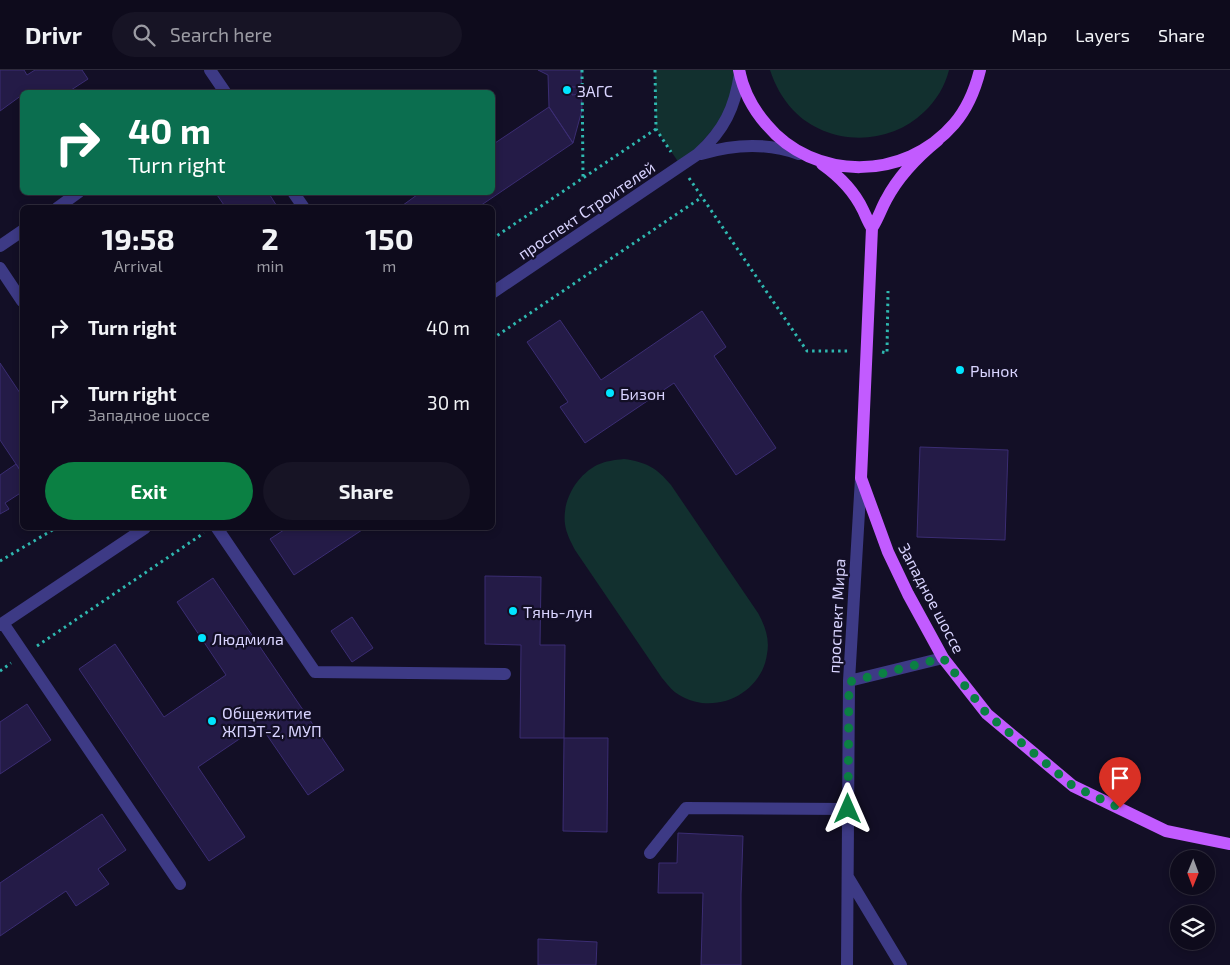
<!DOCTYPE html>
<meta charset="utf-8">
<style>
body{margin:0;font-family:"Exo 2",sans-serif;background:#171425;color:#f1f3f6;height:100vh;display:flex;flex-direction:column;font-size:19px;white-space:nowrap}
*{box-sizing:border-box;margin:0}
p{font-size:16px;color:#9b9ba3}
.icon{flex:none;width:28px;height:28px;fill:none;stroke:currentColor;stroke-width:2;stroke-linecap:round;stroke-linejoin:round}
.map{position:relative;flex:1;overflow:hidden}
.drawer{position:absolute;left:20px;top:135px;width:475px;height:325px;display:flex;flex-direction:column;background:#0e0b1c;border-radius:8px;box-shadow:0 2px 8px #0003,0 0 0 1px #2e2b3b}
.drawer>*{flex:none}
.guide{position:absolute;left:20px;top:20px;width:475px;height:105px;border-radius:8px;box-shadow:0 2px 8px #0003,0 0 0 1px #2e2b3b;background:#0b6e4f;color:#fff;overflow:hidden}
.needle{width:32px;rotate:181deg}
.tools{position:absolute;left:1170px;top:780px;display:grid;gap:10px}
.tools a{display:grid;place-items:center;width:45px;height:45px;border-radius:50%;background:#0e0b1c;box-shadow:0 2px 8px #0003,0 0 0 1px #2e2b3b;font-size:25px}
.pin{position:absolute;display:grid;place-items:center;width:42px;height:42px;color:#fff;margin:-51px -21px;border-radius:50% 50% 50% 0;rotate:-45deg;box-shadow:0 0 5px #0007}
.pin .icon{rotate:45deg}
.me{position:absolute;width:55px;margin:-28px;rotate:0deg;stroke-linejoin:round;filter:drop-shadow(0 0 4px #0008)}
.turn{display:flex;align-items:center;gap:18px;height:105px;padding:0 25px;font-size:22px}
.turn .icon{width:65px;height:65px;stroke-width:2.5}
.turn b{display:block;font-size:35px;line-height:42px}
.eta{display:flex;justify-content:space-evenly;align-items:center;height:85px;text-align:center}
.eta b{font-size:30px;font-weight:700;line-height:35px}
.cta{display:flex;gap:10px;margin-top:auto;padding:10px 25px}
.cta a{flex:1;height:58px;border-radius:30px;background:#0b8043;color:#fff;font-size:20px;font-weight:700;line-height:58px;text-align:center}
.cta a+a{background:#171425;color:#f1f3f6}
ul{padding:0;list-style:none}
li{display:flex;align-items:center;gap:15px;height:75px;padding:0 25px}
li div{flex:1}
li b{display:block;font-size:19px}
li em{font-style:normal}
header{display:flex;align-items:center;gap:30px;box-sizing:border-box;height:70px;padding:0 25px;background:#0e0b1c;border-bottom:1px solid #2e2b3b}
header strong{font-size:24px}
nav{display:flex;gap:28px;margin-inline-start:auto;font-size:18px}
.search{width:350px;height:45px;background:#171425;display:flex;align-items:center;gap:12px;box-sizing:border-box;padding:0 18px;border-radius:28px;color:#9b9ba3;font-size:19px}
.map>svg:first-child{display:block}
.green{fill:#12302f}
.building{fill:#241b47;stroke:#3b2d73}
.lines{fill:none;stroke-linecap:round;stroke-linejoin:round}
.path{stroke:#2fb8b0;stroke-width:3;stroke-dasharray:2.5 4;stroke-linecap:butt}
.minor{stroke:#3d3a85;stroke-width:12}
.major{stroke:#c25bff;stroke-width:12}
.route{stroke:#0b8043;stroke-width:9;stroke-dasharray:0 16.2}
.poi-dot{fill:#00e5ff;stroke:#130f26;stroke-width:2}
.labels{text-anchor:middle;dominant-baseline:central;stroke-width:4.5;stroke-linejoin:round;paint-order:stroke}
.poi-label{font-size:16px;fill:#d9d4ff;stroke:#130f26;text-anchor:start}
.street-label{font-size:16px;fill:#d9d4ff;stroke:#130f26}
</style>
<header>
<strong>Drivr</strong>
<div class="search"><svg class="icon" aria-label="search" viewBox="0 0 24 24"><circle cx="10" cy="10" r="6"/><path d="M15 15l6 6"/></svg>Search here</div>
<nav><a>Map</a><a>Layers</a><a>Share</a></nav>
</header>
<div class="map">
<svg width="1230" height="895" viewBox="0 0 1230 895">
<rect width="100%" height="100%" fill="#130f26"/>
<!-- green -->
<path class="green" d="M655 0H739L733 36 681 96 656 59Z
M770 0H949C945 16 936 31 924 42 888 77 827 76 793 40 782 28 775 15 770 0Z
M624 389C646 392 657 398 671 415L758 543C765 556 770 569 767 584 762 623 716 646 681 626 673 622 668 615 662 608L575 480C571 472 566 463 565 454 562 431 576 406 597 395 606 391 614 390 624 389Z"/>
<!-- building -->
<path class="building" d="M0 0H24L27 5 35 0H82L88 9 68 22H30L29 21 27 22H22V25L0 41Z
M538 0H581L582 40 573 73 549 37 548 5Z
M571 17H582V24L572 25Z
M549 37 573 73 477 138H399L421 122H492V75Z
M215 122H268L278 138H226Z
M702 241 726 277 714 286 776 378 736 405 674 313 585 373 560 337 568 332 527 272 560 250 601 310Z
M0 293 22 326V403L0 370Z
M920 377 1008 380 1005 470 917 467Z
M16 394 22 403V422L5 433 9 439 0 444V405Z
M287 458H365L294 505 270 469Z
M485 506 541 507 540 575H565L564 668H520L521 575 485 574Z
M213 508 344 700 308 725 260 655 198 697 245 767 209 791 79 599 115 574 164 647 226 605 177 532Z
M352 547 373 578 352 592 331 561Z
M27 634 51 670 0 704V652Z
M564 668H608L607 762 563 761Z
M102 744 126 780 98 799 109 814 76 836 66 821 0 866V813Z
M678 763 743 766 741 824V895H701L703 823H658L659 793H677Z
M538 869 597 872 596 895H538Z"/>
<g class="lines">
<!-- path -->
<path class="path" d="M582 0 583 107
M655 0 656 59 671 82
M689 108 807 281H851
M492 169 656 59
M492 269 702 127
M882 282 887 283 888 221
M0 491 56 458
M37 576 204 463
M0 601 11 593"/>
<!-- minor -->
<path class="minor" d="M210 0 225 22
M701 84C734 74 766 72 799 84
M293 122 304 138
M57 138 79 122
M0 176 22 161
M0 198 22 231
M492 223 698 84C724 60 735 38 740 3
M217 458 315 602 505 604
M3 553 180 814
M0 555 145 458
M849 611 943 588
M650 783 686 738 848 739
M848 807 901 895
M847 895 849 611 861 408"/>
<!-- major -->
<path class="major" d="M739 0C743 20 753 39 766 54 814 112 905 111 954 54 967 39 975 20 980 0
M938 70C917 87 899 105 886 130 881 139 878 149 872 158L861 408 888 482 908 524 943 588 987 644 1073 716 1166 761 1230 774
M822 94C839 106 854 121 863 140 866 146 868 152 872 158"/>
</g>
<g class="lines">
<!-- route -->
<path class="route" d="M848 739 849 612 943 588 987 644 1073 716 1120 738"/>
</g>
<!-- markers -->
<g class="poi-dot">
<circle cx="567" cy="20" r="5"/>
<circle cx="960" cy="300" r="5"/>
<circle cx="610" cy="323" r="5"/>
<circle cx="513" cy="541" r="5"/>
<circle cx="202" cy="568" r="5"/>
<circle cx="212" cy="651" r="5"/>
</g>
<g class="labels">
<!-- poi labels -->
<g class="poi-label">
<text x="577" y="20">ЗАГС</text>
<text x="970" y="300">Рынок</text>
<text x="620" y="323">Бизон</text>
<text x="523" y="541">Тянь-лун</text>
<text x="212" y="568">Людмила</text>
<text x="222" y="642">Общежитие<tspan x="222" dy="18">ЖПЭТ-2, МУП</tspan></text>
</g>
<!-- street labels -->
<g class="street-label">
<text transform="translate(586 140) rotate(-34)">проспект Строителей</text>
<text transform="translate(932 528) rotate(62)">Западное шоссе</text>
<text transform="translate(836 546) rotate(-87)">проспект Мира</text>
</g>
</g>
</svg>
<div class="tools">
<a><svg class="needle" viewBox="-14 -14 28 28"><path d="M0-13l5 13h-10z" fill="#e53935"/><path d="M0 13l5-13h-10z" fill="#9b9ba3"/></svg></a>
<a><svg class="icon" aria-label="layers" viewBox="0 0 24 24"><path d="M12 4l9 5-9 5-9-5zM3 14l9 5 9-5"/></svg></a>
</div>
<div class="pin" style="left:1120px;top:738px;background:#d93025"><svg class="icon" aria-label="arrive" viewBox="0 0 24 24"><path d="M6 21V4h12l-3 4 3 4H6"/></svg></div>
<svg class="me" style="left:848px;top:739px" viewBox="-20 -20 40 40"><path d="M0-17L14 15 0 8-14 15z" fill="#0b8043" stroke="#fff" stroke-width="4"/></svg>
<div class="guide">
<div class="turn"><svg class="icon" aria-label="right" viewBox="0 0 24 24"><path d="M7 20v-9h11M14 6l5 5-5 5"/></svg><div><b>40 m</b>Turn right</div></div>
</div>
<section class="drawer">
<div class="eta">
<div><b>19:58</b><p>Arrival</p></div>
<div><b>2</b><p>min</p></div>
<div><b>150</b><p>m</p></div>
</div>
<ul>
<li><svg class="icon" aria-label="right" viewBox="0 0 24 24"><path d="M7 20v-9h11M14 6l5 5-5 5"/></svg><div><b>Turn right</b></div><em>40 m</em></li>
<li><svg class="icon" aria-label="right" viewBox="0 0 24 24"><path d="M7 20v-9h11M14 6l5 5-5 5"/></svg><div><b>Turn right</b><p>Западное шоссе</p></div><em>30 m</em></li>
</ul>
<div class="cta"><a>Exit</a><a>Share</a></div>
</section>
</div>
